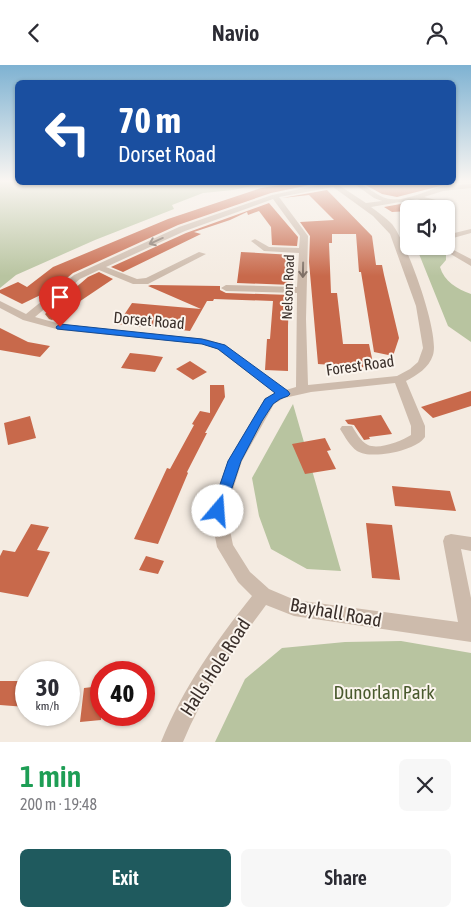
<!DOCTYPE html>
<meta charset="utf-8">
<style>
body{margin:0;font-family:"Asap Condensed",sans-serif;background:#f7f7f7;color:#2b2b33;height:100vh;display:flex;flex-direction:column;font-size:19px;white-space:nowrap}
*{box-sizing:border-box;margin:0}
p{font-size:16px;color:#7c7c81}
.icon{flex:none;width:28px;height:28px;fill:none;stroke:currentColor;stroke-width:2;stroke-linecap:round;stroke-linejoin:round}
.map{position:relative;height:677px;overflow:hidden}
.details{display:flex;flex-direction:column;background:#fff;flex:1}
.details>*{flex:none}
.banner{position:absolute;left:15px;top:15px;width:441px;height:105px;border-radius:8px;box-shadow:0 1px 4px #0004;background:#1a4fa0;color:#fff;overflow:hidden}
.controls{position:absolute;left:400px;top:135px;display:grid;gap:10px}
.controls a{display:grid;place-items:center;width:55px;height:55px;border-radius:8px;background:#fff;box-shadow:0 1px 4px #0004;font-size:25px}
.speed{position:absolute;left:15px;top:596px;display:flex;gap:10px;font-size:25px;font-weight:700;text-align:center}
.speed>*{display:grid;place-content:center;width:65px;height:65px;border-radius:50%;background:#fff;box-shadow:0 1px 4px #0004;line-height:1}
.speed small{font-size:12px;font-weight:400}
.speed .limit{border:8px solid #d22;background:#fff;color:#111}
.pin{position:absolute;display:grid;place-items:center;width:42px;height:42px;color:#fff;margin:-51px -21px;border-radius:50% 50% 50% 0;rotate:-45deg;box-shadow:0 0 5px #0007}
.pin .icon{rotate:45deg}
.me{position:absolute;width:55px;margin:-28px;rotate:18deg;stroke-linejoin:round;filter:drop-shadow(0 0 4px #0008)}
.turn{display:flex;align-items:center;gap:18px;height:105px;padding:0 20px;font-size:22px}
.turn .icon{width:65px;height:65px;stroke-width:2.5}
.turn b{display:block;font-size:35px;line-height:42px}
.round{display:grid;place-items:center;flex:none;width:52px;height:52px;border-radius:8px;background:#f7f7f7}
.overview{display:flex;align-items:center;justify-content:space-between;height:85px;padding:0 20px}
h1{font-size:30px;font-weight:600;line-height:38px;color:#1e9e55}
.action{display:flex;gap:10px;margin-top:auto;padding:10px 20px}
.action a{flex:1;height:58px;border-radius:8px;background:#1f5a5e;color:#fff;font-size:20px;font-weight:600;line-height:58px;text-align:center}
.action a+a{background:#f7f7f7;color:#2b2b33}
header{display:flex;justify-content:space-between;align-items:center;height:65px;padding:0 20px;background:#fff;font-size:22px;font-weight:600}
.map>svg:first-child{display:block}
.green{fill:#b8c4a0}
.building{fill:#c8694b}
.lines{fill:none;stroke-linecap:round;stroke-linejoin:round}
.minor{fill:#cdbbac;fill-rule:evenodd}
.oneway{stroke:#7d6f65}
.route{fill:#1a73e8;stroke:#114b97}
.labels{text-anchor:middle;dominant-baseline:central;stroke-width:4;stroke-linejoin:round;paint-order:stroke}
.far-street-label{font-size:14px;fill:#3b302b;stroke:#fbf5ee}
.street-label{font-size:16px;fill:#3b302b;stroke:#fbf5ee}
.near-street-label{font-size:19px;fill:#3b302b;stroke:#fbf5ee}
.near-park-label{font-size:19px;fill:#4a5a2e;stroke:#fbf5ee}
</style>
<header><svg class="icon" aria-label="back" viewBox="0 0 24 24"><path d="M15 5l-7 7 7 7"/></svg>Navio<svg class="icon" aria-label="person" viewBox="0 0 24 24"><circle cx="12" cy="8" r="4"/><path d="M4 21q1-7 8-7t8 7"/></svg></header>
<div class="map">
<svg width="471" height="677" viewBox="0 0 471 677">
<rect width="100%" height="100%" fill="#f4ebe1"/>
<!-- green -->
<path class="green" d="M0 116 124 118 129 120 137 118H266L233 125 203 128 172 140 174 144 95 175 16 210 0 223Z
M418 181H433L446 190V195L440 202C444 216 457 224 471 229V277L448 261 417 184Z
M293 339 341 506 307 504 271 484 259 451 252 413Z
M401 576 471 588V677H215L245 614 282 583 345 577Z"/>
<!-- building -->
<path class="building" d="M294 118H319L271 128 178 160 73 208 55 223 22 239 0 228V225L18 217 27 222 53 202 168 154 261 123Z
M362 118H448V119L397 132 382 129Z
M327 125 372 171 376 200H382L384 210 399 273 393 291 374 287 361 207H359L356 169H332V178H329L331 228H337L343 279H369L374 303 318 299 309 197 310 171 300 157 334 155 309 130 282 133Z
M417 136 429 139 418 144H409V146L392 147 384 142Z
M269 138 298 172 297 181 272 180 271 162 259 146 248 150 247 147 230 155 194 167 201 169 123 207 111 202 186 168Z
M241 187 293 190 292 220 237 218Z
M99 207 113 214 52 255 49 254 45 249 88 212Z
M151 220 220 221V225L226 228 291 230V235H289L288 261V306L265 305 267 274H270L273 236 214 234 213 236H207L190 266 147 261 146 262 118 259 132 238 201 244 148 221Z
M0 263 28 277 50 281 40 292 0 285Z
M130 288 149 290 163 292 155 307 121 303Z
M190 296 207 307 193 315 176 304Z
M210 320H224L225 332 205 368H207L187 407 188 408 158 479 134 474 167 403 170 404 194 360 192 359 200 346 210 348Z
M471 326V341L433 353 421 342Z
M381 350 392 369 369 372 370 374 364 375 354 360 348 359 345 355Z
M30 351 36 373 8 380 4 358Z
M325 373 331 385 327 386 336 404 305 409 292 379Z
M392 421 450 426 456 446 395 441Z
M366 458 392 460 400 515 372 513Z
M31 459 49 462 37 485 50 487 28 532 0 527V491L3 485 15 487Z
M146 491 164 496 158 509 139 505Z
M0 616H26V642L0 640Z
M101 621V655L80 657 84 623Z"/>
<g class="lines">
<!-- minor -->
<path class="minor" d="M328 118 337 119 366 138 382 136 374 133 353 118C367 118 376 133 391 134 407 136 425 126 440 122 450 120 461 120 471 119V123L443 126 424 132 444 137 445 139 441 141 417 134 371 142C378 147 386 153 392 159 407 178 440 268 433 290 429 303 417 310 406 316L425 361V372C416 386 371 395 357 386 350 381 345 372 340 364L342 361H352C356 367 360 376 368 380 379 385 402 376 411 370V361L395 318 311 327 284 333 274 339 242 396 226 446 233 480 250 507 269 524 295 535 458 557 443 476 445 471 451 469 471 472V486L461 484 471 533V577L294 551 266 540C234 583 204 627 183 677H161C183 623 216 576 252 531L238 517 217 482 210 446 228 396 265 333 275 328 217 284 201 279 60 265 23 255 0 243V236L26 249 74 210 179 162 272 130ZM333 122 373 151 390 169 416 241 423 283 418 297 410 304 397 311 308 320 306 254 308 171 279 132ZM273 134 300 171 299 183 269 182 255 174 251 176 264 186 299 188 297 222 226 220 221 223 226 226 297 228 296 322 286 325 225 280 206 274 60 259 35 252 80 214 99 205 133 219H148L206 189 199 187 146 213 137 214 106 202 185 166Z
M471 164V168L446 175V170Z
M437 181H446L471 194V201Z"/>
</g>
<!-- one-way arrows -->
<defs><path id="oneway-shaft" d="M-6 0H5M1.5-3L5.5 0L1.5 3" fill="none" stroke-width="1.6" stroke-linecap="round" stroke-linejoin="round" transform="scale(1.25)"/></defs>
<g class="oneway">
<use href="#oneway-shaft" transform="translate(156 176) rotate(156)"/>
<use href="#oneway-shaft" transform="translate(303 205) rotate(91)"/>
</g>
<!-- sky -->
<linearGradient id="sky" x2="0" y2="1"><stop stop-color="#7eb2d2"/><stop offset="0.55" stop-color="#faf6f2"/><stop offset="1" stop-color="#faf6f2" stop-opacity="0"/></linearGradient>
<rect width="471" height="211" fill="url(#sky)"/>
<!-- route -->
<path class="route" d="M60 259 202 274 225 280 288 326 290 329 288 331 280 334 273 339 262 356 241 396 223 450 218 452 213 450 211 446 228 396 265 334 275 328 218 284 202 279 57 264 56 262Z"/>
<g class="labels">
<!-- far-street labels -->
<g class="far-street-label">
<text transform="translate(288 222) rotate(-88)">Nelson Road</text>
</g>
<!-- street labels -->
<g class="street-label">
<text transform="translate(149 255) rotate(5)">Dorset Road</text>
<text transform="translate(360 300) rotate(-8)">Forest Road</text>
</g>
<!-- near-street labels -->
<g class="near-street-label">
<text transform="translate(336 547) rotate(10)">Bayhall Road</text>
<text transform="translate(215 602) rotate(-57)">Halls Hole Road</text>
</g>
<!-- near-park labels -->
<g class="near-park-label">
<text x="384" y="627">Dunorlan Park</text>
</g>
</g>
</svg>
<div class="controls">
<a><svg class="icon" aria-label="sound" viewBox="0 0 24 24"><path d="M4 9h4l5-4v14l-5-4H4zM17 9q2 3 0 6"/></svg></a>
</div>
<div class="speed"><div>30<small>km/h</small></div><div class="limit">40</div></div>
<div class="pin" style="left:60px;top:262px;background:#d93025"><svg class="icon" aria-label="arrive" viewBox="0 0 24 24"><path d="M6 21V4h12l-3 4 3 4H6"/></svg></div>
<svg class="me" style="left:218px;top:446px" viewBox="-20 -20 40 40"><circle r="19" fill="#fff"/><path d="M0-13L10 11 0 6-10 11z" fill="#1a73e8"/></svg>
<div class="banner">
<div class="turn"><svg class="icon" aria-label="left" viewBox="0 0 24 24"><path d="M17 20v-9H6M10 6l-5 5 5 5"/></svg><div><b>70 m</b>Dorset Road</div></div>
</div>
</div>
<section class="details">
<div class="overview"><div><h1>1 min</h1><p>200 m · 19:48</p></div><a class="round"><svg class="icon" aria-label="close" viewBox="0 0 24 24"><path d="M6 6l12 12M18 6L6 18"/></svg></a></div>
<div class="action"><a>Exit</a><a>Share</a></div>
</section>
